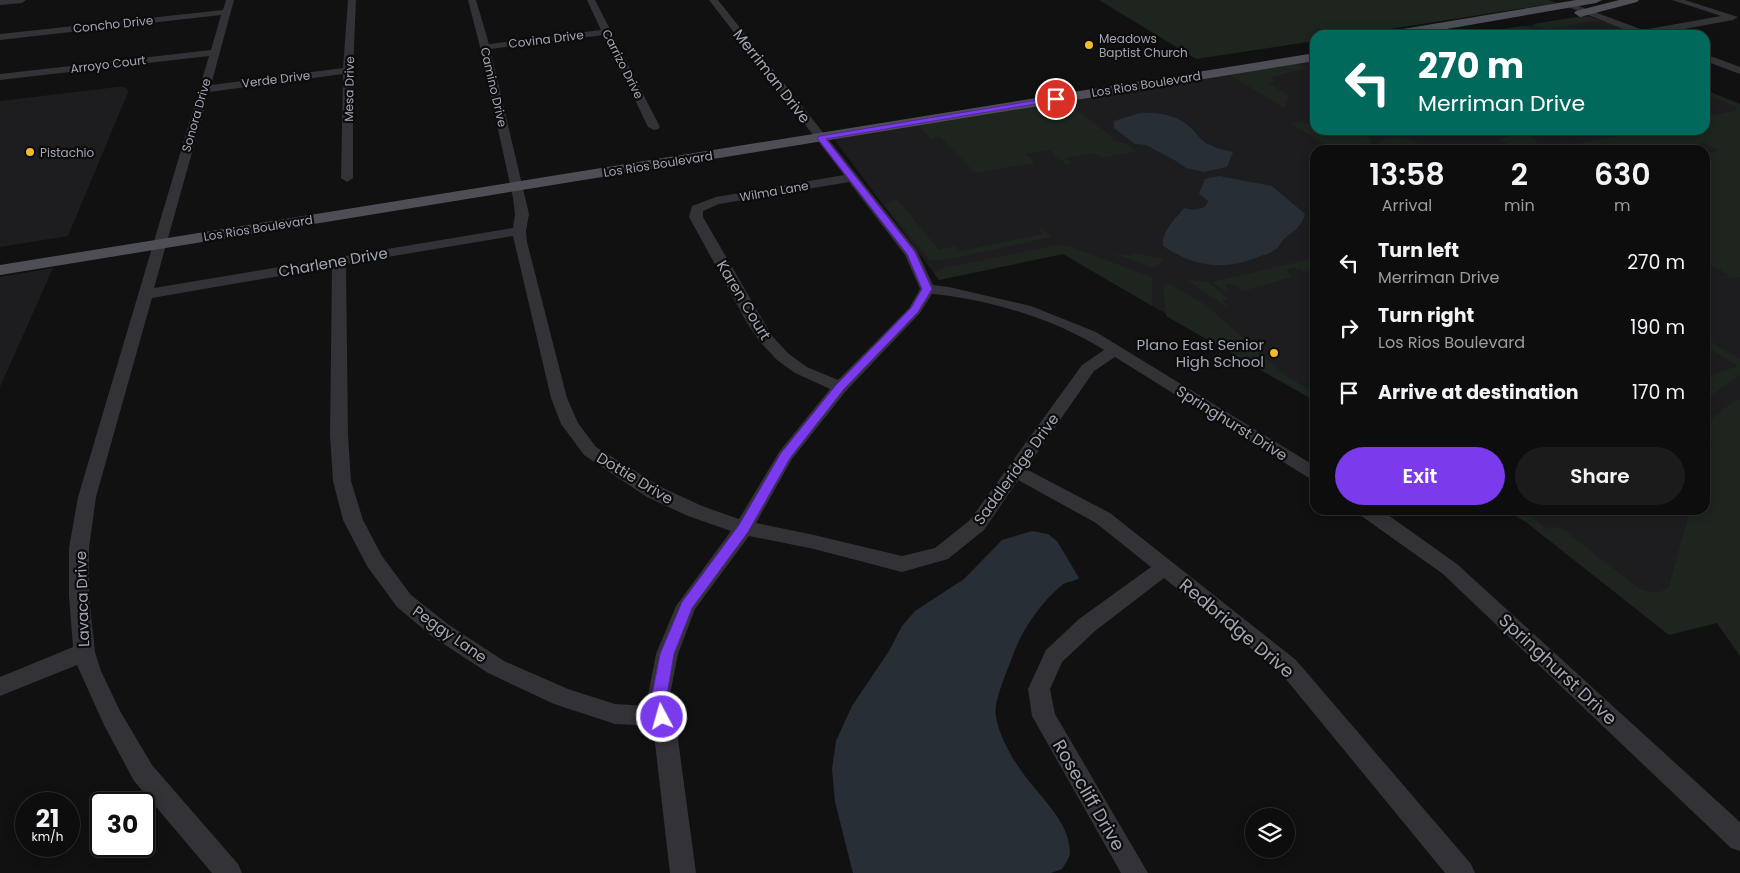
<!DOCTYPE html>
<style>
body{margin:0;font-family:Poppins,sans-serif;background:#1b1b1c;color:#f1f3f6;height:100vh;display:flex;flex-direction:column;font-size:19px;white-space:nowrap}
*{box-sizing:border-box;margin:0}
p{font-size:16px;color:#9a9c9e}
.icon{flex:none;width:28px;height:28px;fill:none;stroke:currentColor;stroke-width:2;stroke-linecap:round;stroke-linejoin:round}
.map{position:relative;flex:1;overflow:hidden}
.details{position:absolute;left:1310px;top:145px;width:400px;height:370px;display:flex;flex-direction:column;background:#0d0d0e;border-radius:15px;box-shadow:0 2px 12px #0003,0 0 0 1px #2d2d2e}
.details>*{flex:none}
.banner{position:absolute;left:1310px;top:30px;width:400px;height:105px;border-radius:15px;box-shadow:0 2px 12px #0003,0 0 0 1px #2d2d2e;background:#00695c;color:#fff;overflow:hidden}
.controls{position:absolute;left:1245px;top:808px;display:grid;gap:10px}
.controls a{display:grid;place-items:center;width:50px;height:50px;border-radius:50%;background:#0d0d0e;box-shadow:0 2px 12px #0003,0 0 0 1px #2d2d2e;font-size:25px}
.speed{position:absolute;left:15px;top:792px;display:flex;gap:10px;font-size:25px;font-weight:700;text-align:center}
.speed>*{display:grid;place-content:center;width:65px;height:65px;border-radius:50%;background:#0d0d0e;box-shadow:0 2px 12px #0003,0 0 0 1px #2d2d2e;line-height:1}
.speed small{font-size:12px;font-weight:400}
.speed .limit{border:2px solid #111;border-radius:8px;background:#fff;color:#111}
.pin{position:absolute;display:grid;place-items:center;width:42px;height:42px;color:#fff;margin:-21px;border:2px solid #fff;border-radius:50%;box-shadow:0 1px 5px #0007}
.me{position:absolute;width:55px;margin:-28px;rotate:354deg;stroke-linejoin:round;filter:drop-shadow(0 0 4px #0008)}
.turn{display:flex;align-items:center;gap:18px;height:105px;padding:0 25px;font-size:22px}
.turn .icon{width:65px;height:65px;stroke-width:2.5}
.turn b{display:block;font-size:35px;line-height:42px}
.eta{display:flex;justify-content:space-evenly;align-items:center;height:85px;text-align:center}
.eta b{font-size:30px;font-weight:600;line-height:35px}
.button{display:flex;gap:10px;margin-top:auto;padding:10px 25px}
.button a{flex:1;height:58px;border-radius:30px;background:#7c3aed;color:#fff;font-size:20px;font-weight:600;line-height:58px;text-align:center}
.button a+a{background:#1b1b1c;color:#f1f3f6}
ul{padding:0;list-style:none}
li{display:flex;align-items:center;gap:15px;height:65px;padding:0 25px}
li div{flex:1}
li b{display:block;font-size:19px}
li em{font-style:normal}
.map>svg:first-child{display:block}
.built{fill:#1d1d1f}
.green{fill:#1d251e}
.water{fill:#272e35}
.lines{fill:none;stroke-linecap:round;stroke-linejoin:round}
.minor{fill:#323237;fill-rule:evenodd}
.major{fill:#4e4f56;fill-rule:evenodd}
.route{fill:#7c3aed;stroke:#51269a}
.poi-dot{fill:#f0bc2a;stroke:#0c0c0d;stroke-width:2}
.labels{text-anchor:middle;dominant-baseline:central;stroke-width:4.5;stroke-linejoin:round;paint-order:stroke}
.far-street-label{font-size:12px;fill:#a2a6b3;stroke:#0c0c0d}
.far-poi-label{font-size:12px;fill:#a2a6b3;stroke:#0c0c0d;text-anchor:start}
.street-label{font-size:15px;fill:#a2a6b3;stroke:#0c0c0d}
.poi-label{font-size:15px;fill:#a2a6b3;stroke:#0c0c0d;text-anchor:end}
.near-street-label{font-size:18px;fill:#a2a6b3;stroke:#0c0c0d}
</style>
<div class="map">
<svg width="1740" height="873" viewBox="0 0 1740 873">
<rect width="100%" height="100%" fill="#111112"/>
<!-- built -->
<path class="built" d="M1589 16 1640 35H1471Z
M1315 61V130H1705V90L1740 104V555L1669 635 1526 522 1505 510H1705V150H1315V400L1063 254 939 280 834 139Z
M117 87H124L129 90 68 236 0 247V101Z
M53 268 0 387V277Z"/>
<!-- green -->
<path class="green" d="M1099 0H1548L1557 3 1351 35H1315V41L1196 59Z
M1583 16 1594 18 1640 35 1605 23 1593 21 1548 29 1551 32 1533 24Z
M1523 26 1534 31 1511 35H1467Z
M1297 63 1308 68 1271 77 1274 82 1269 83 1289 96 1285 107H1282L1230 75Z
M1705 90 1740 104V277L1725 278 1729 275 1705 262V154L1719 150 1703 143 1669 150H1564L1561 149 1560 143 1572 145 1647 130H1705V119L1707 117 1737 110 1736 107 1705 94Z
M1066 101 1113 138 1111 140 1127 144 1137 151 1102 158 1095 153 1066 158 1072 163 1066 164 1049 150 1026 154 1035 163 975 173 940 137 931 139 920 127 921 125Z
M1299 122 1315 125V130C1335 130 1353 129 1371 139L1370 150H1334L1292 124Z
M1526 132 1536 139 1537 142 1535 145 1514 149 1500 139Z
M1396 138 1413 141 1424 147V150H1379L1380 141Z
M897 199 939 250 955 246 961 251 1043 234 1040 230 1042 229 1052 237 945 260H930L885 206 887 202Z
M1056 245 1069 246 1154 278 1152 281V306L1063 254 939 280 934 273 944 268Z
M1110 252 1132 256 1134 253 1165 259 1154 268Z
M1315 258V269L1304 272C1298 267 1294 266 1287 270L1292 277 1247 290 1243 291 1230 283 1225 285 1228 291 1223 290 1212 282Z
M1187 280 1209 282 1228 299 1222 301 1230 307 1225 306Z
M1168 283 1206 305 1286 376 1315 393V401L1166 316 1163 287Z
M1705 338 1740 359V375L1705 400V377L1738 366 1705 346Z
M1737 399 1740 400V656L1717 623 1669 635 1526 522 1505 510H1524L1547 529 1556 527 1563 529 1638 588C1649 593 1661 595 1669 586L1690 510H1705V457L1707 450 1710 451 1712 445 1709 444 1710 435 1705 428V424Z"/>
<!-- water -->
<path class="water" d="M1140 113C1158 112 1179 115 1192 129 1198 135 1202 142 1210 145 1217 149 1225 150 1233 152L1227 167 1204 172 1186 168 1176 161 1146 145 1135 144 1114 128V121Z
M1219 176 1272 186 1305 214C1301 228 1293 231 1283 240 1280 243 1280 246 1276 249 1270 254 1262 255 1255 258 1222 271 1193 266 1163 246 1161 232 1176 218 1184 208L1194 210 1205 207 1208 201 1199 194 1205 179Z
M1032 531 1048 534 1057 541 1079 578C1074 582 1067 581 1062 585 1038 605 1020 633 1010 663 1005 676 993 704 996 717 999 734 1010 755 1020 769 1037 795 1069 819 1070 852 1070 858 1065 864 1062 869L1051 873H853L835 802 832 769 836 741 852 706 889 651 902 626 915 611 964 579 1002 540Z"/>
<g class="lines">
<!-- minor -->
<path class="minor" d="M0 0H26L22 3 0 5Z
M226 0H234L211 85 343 68 348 0H356L353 70V178L347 182 341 178 343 74 209 92 154 288 513 228 515 214 513 198 480 47 468 0H476L489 44 601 30 587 0H595L660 127 658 129 654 130 648 127 604 35 490 49 529 214 526 231 527 242 567 398 578 423 596 447 661 487 702 506 739 519 779 452 830 389 795 373 777 360 760 342 746 321 689 217 692 206 716 197 844 175 709 0H718L917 251 933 285 949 287 1031 306 1096 332 1315 466V480L1309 478 1115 357 1094 371 1026 469 1110 513 1296 660 1471 864 1475 873H1445L1280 672 1164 578 1095 631 1062 662 1050 689 1055 714 1148 873H1121L1036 723 1032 716 1028 689 1046 650 1079 619 1151 567 1096 523 1018 480 984 530 948 559 902 572 814 549 749 536 695 609 678 654 669 700 675 717 696 873H670L653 726 615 724 554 704 488 673 433 637 397 607 367 566 343 520 333 481 330 435 332 267 152 298 96 497 89 548V596L95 652 101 671 120 711 152 765 238 864 242 873H212L134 781 104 725 77 665 0 696V677L73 647 69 596V548L78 497 209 56 0 80V74L211 50 221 15 0 40V34L223 10ZM849 182 905 255 920 289 909 308 838 380 807 367 789 354 772 336 703 217V211L719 204ZM513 236 551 398 561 424 584 455 647 497 688 516 731 531 676 606 656 654 647 700 648 706 615 704 568 689 504 661 449 625 411 595 382 556 363 520 351 481 348 435 346 264ZM932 294C988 299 1055 319 1104 350L1082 365 970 520 935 548 902 556 814 535 756 523 792 459 846 391 920 313Z
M1672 0H1685L1738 17 1733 20 1652 35H1638L1566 6 1567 4H1573L1643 30 1721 16Z
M1705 54 1740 67V74L1705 61Z
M1358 510H1381L1457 564 1740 822V851L1731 848 1443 574 1360 515Z"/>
<!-- major -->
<path class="major" d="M1576 0H1602L1596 3 1412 35H1385L1391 31Z
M1619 0H1639L1637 2 1580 17 1574 13 1576 11Z
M1315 53V61L0 275V265Z"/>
</g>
<!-- route -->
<path class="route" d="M1056 97 1059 98V100L826 139 915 252 932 289 918 312 844 389 790 458 748 532 692 608 674 654 666 700 670 717 668 722 662 723 657 722 651 700 660 654 682 602 739 525 781 453 836 385 911 308 922 289 907 254 817 138 820 136Z"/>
<!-- markers -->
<g class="poi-dot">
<circle cx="1089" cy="45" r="5"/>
<circle cx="30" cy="152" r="5"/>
<circle cx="1274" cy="353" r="5"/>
</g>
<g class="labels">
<!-- far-street labels -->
<g class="far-street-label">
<text transform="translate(113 24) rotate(-6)">Concho Drive</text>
<text transform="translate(546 39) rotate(-7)">Covina Drive</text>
<text transform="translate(108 64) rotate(-7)">Arroyo Court</text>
<text transform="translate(623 64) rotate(63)">Carrizo Drive</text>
<text transform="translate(276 79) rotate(-7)">Verde Drive</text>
<text transform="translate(1146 84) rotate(-9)">Los Rios Boulevard</text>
<text transform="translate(494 87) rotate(77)">Camino Drive</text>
<text transform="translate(349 89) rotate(-89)">Mesa Drive</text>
<text transform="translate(196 115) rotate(-74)">Sonora Drive</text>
<text transform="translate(658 164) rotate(-9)">Los Rios Boulevard</text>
<text transform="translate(774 191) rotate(-10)">Wilma Lane</text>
<text transform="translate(258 228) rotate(-9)">Los Rios Boulevard</text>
</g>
<!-- far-poi labels -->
<g class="far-poi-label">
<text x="1099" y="38">Meadows<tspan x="1099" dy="14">Baptist Church</tspan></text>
<text x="40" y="152">Pistachio</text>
</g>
<!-- street labels -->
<g class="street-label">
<text transform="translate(772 76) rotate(52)">Merriman Drive</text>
<text transform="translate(333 262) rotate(-10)">Charlene Drive</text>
<text transform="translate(744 300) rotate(59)">Karen Court</text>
<text transform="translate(1232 423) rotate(32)">Springhurst Drive</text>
<text transform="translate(1016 469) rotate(-54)">Saddleridge Drive</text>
<text transform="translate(635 478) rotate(31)">Dottie Drive</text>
<text transform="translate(82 599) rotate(-92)">Lavaca Drive</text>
<text transform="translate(450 634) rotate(35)">Peggy Lane</text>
</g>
<!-- poi labels -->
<g class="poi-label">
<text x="1264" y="344">Plano East Senior<tspan x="1264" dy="17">High School</tspan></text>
</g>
<!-- near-street labels -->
<g class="near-street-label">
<text transform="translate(1237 628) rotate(40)">Redbridge Drive</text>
<text transform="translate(1558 669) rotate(43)">Springhurst Drive</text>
<text transform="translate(1089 795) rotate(60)">Rosecliff Drive</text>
</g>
</g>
</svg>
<div class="controls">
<a><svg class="icon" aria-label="layers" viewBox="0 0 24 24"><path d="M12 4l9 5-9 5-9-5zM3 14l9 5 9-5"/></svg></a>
</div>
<div class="speed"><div>21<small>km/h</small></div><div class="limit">30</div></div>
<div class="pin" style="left:1056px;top:99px;background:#d93025"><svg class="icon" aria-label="arrive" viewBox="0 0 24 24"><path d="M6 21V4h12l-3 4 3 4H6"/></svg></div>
<svg class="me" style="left:662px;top:717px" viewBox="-20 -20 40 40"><circle r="17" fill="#7c3aed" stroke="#fff" stroke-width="3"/><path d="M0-11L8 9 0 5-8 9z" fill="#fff"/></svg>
<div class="banner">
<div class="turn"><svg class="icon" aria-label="left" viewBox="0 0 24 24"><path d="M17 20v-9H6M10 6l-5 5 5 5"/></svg><div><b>270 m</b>Merriman Drive</div></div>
</div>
<section class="details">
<div class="eta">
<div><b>13:58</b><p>Arrival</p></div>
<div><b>2</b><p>min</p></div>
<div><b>630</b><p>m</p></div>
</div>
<ul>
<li><svg class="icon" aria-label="left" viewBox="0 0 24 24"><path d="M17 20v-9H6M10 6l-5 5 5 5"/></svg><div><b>Turn left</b><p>Merriman Drive</p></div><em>270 m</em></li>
<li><svg class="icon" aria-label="right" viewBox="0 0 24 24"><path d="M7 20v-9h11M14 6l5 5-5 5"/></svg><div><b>Turn right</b><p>Los Rios Boulevard</p></div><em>190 m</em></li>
<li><svg class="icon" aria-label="arrive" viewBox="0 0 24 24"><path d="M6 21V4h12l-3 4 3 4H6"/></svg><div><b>Arrive at destination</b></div><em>170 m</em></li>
</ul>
<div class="button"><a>Exit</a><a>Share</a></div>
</section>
</div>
